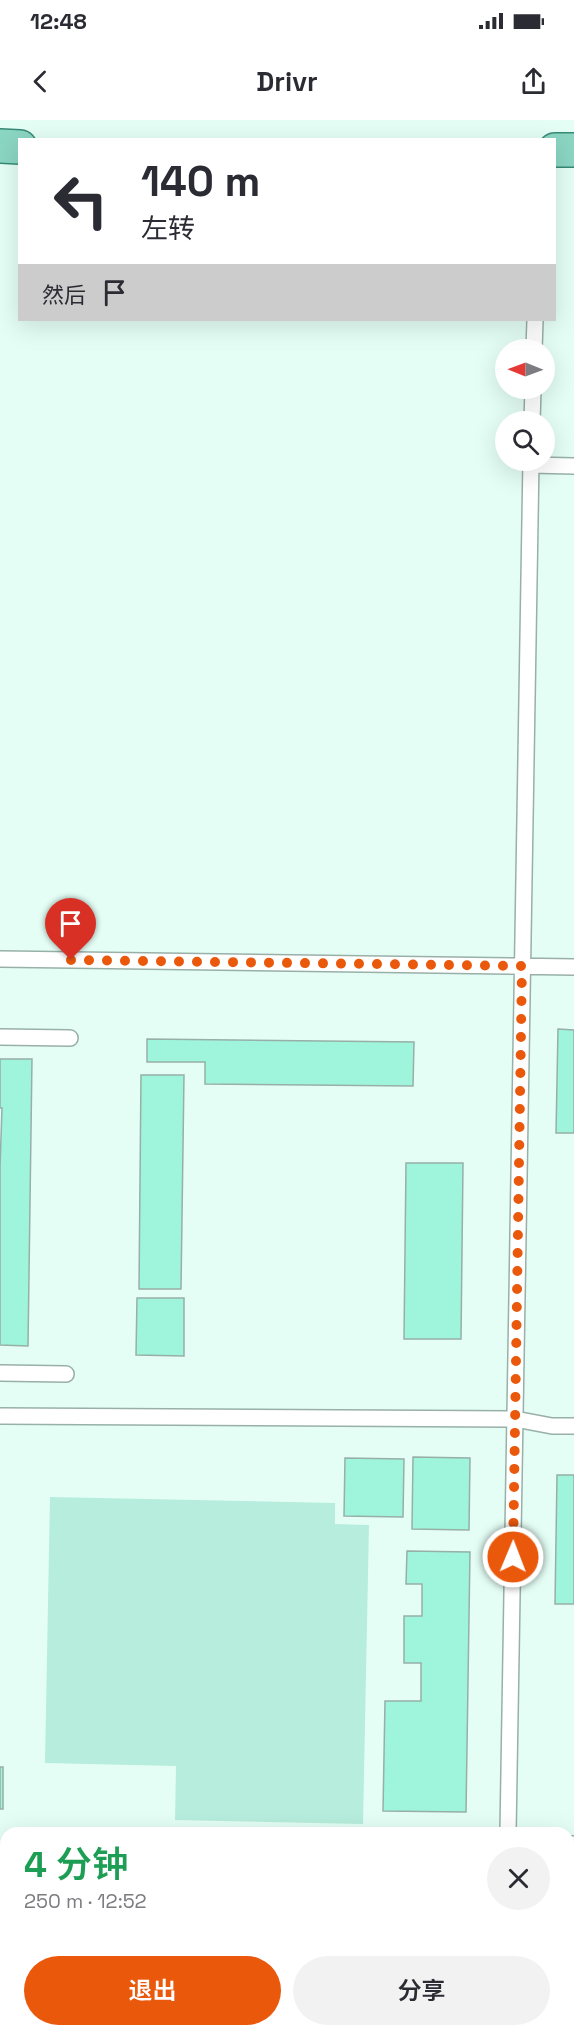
<!DOCTYPE html>
<html lang="zh">
<meta charset="utf-8">
<style>
body{margin:0;font-family:"Space Grotesk","Noto Sans SC",sans-serif;background:#f2f2f3;color:#2b2b33;height:100vh;display:flex;flex-direction:column;font-size:22px;white-space:nowrap}
*{box-sizing:border-box;margin:0}
p{font-size:20px;color:#7c7c81}
.icon{flex:none;width:33px;height:33px;fill:none;stroke:currentColor;stroke-width:2;stroke-linecap:round;stroke-linejoin:round}
.map{position:relative;flex:1;overflow:hidden}
.details{position:absolute;left:0px;top:1707px;width:574px;height:210px;display:flex;flex-direction:column;background:#fff;border-radius:18px 18px 0 0;box-shadow:0 6px 24px #0002}
.details>*{flex:none}
.top-card{position:absolute;left:18px;top:18px;width:538px;height:183px;border-radius:0px;box-shadow:0 6px 24px #0002;background:#fff;color:#2b2b33;overflow:hidden}
.needle{width:39px;rotate:271deg}
.fabs{position:absolute;left:495px;top:219px;display:grid;gap:12px}
.fabs a{display:grid;place-items:center;width:60px;height:60px;border-radius:50%;background:#fff;box-shadow:0 6px 24px #0002;font-size:30px}
.pin{position:absolute;display:grid;place-items:center;width:51px;height:51px;color:#fff;margin:-62px -26px;border-radius:50% 50% 50% 0;rotate:-45deg;box-shadow:0 0 6px #0007}
.pin .icon{rotate:45deg}
.me{position:absolute;width:66px;margin:-33px;rotate:1deg;stroke-linejoin:round;filter:drop-shadow(0 0 4px #0008)}
.turn{display:flex;align-items:center;gap:21px;height:126px;padding:0 24px;font-size:27px}
.turn .icon{width:78px;height:78px;stroke-width:2.5}
.turn b{display:block;font-size:42px;line-height:51px}
.then{display:flex;align-items:center;height:57px;padding:0 24px;background:#0003;gap:12px;font-size:22px}
.round{display:grid;place-items:center;flex:none;width:63px;height:63px;border-radius:32px;background:#f2f2f3}
.head{display:flex;align-items:center;justify-content:space-between;height:102px;padding:0 24px}
h1{font-size:36px;font-weight:600;line-height:45px;color:#1e9e55}
.button{display:flex;gap:12px;margin-top:auto;padding:12px 24px}
.button a{flex:1;height:69px;border-radius:36px;background:#ea580c;color:#fff;font-size:24px;font-weight:600;line-height:69px;text-align:center}
.button a+a{background:#f2f2f3;color:#2b2b33}
.status{display:flex;justify-content:space-between;align-items:center;height:42px;padding:0 30px;background:#fff;direction:ltr}
.status svg{height:16px;fill:currentColor}
header{display:flex;justify-content:space-between;align-items:center;height:78px;padding:0 24px;background:#fff;font-size:27px;font-weight:600}
.map>svg:first-child{display:block}
.green{fill:#b7eddc}
.building{fill:#9ff5dc;stroke:#97afa7;stroke-width:1.5}
.lines{fill:none;stroke-linecap:round;stroke-linejoin:round}
.service-casing{stroke:#98b0a8;stroke-width:18}
.primary-casing{stroke:#368a76;stroke-width:36}
.service{stroke:#fff;stroke-width:15}
.primary{stroke:#8bd5c3;stroke-width:33}
.route{stroke:#ea580c;stroke-width:10;stroke-dasharray:0 18}
</style>
<div class="status"><b>12:48</b><svg viewBox="0 0 49 12"><path d="M0 12V9h3v3zM5 12V6h3v6zM10 12V3h3v9zM15 12V0h3v12zM26 1h20v11H26zM47 4h2v5h-2z"/></svg></div>
<header><svg class="icon" aria-label="back" viewBox="0 0 24 24"><path d="M15 5l-7 7 7 7"/></svg>Drivr<svg class="icon" aria-label="share" viewBox="0 0 24 24"><path d="M12 15V3M7 8l5-5 5 5M5 13v7h14v-7"/></svg></header>
<div class="map">
<svg width="574" height="1917" viewBox="0 0 574 1917">
<rect width="100%" height="100%" fill="#e4fef5"/>
<!-- green -->
<path class="green" d="M50 1377 335 1383V1404L369 1405 363 1704 175 1700 176 1646 45 1643Z"/>
<!-- building -->
<path class="building" d="M558 909 574 910V1013H556Z
M147 919 414 922 413 966 205 964V942H147Z
M0 939H32L28 1226 0 1225V1047L2 988H0Z
M141 955H184L181 1169H139Z
M406 1043H463L461 1219H404Z
M137 1178H184V1236L136 1235Z
M413 1337 470 1338 469 1410 412 1409Z
M345 1338 404 1339 403 1397 344 1396Z
M557 1355H574V1484H555Z
M407 1431 470 1432 466 1692 383 1691 385 1581H421V1543H404V1496H422V1464H406Z
M0 1647H3V1689H0Z
M317 1911H476V1917H317Z"/>
<g class="lines">
<defs>
<path id="service" d="M534 230 535 200
M532 302 533 268
M531 345 574 346
M0 839 574 847
M0 917 70 918
M0 1253 66 1254
M0 1296 515 1299 552 1306H574
M508 1713 531 340
M568 1724H574
M4 1917V1818
M262 1917V1911"/>
<path id="primary" d="M0 26 20 27
M555 30H574"/>
</defs>
<!-- service casing -->
<use href="#service" class="service-casing"/>
<!-- primary casing -->
<use href="#primary" class="primary-casing"/>
<!-- service -->
<use href="#service" class="service"/>
<!-- primary -->
<use href="#primary" class="primary"/>
</g>
<g class="lines">
<!-- route -->
<path class="route" d="M71 840 522 846 513 1437"/>
</g>
</svg>
<div class="fabs">
<a><svg class="needle" viewBox="-14 -14 28 28"><path d="M0-13l5 13h-10z" fill="#e53935"/><path d="M0 13l5-13h-10z" fill="#7c7c81"/></svg></a>
<a><svg class="icon" aria-label="search" viewBox="0 0 24 24"><circle cx="10" cy="10" r="6"/><path d="M15 15l6 6"/></svg></a>
</div>
<div class="pin" style="left:71px;top:840px;background:#d93025"><svg class="icon" aria-label="arrive" viewBox="0 0 24 24"><path d="M6 21V4h12l-3 4 3 4H6"/></svg></div>
<svg class="me" style="left:513px;top:1437px" viewBox="-20 -20 40 40"><circle r="17" fill="#ea580c" stroke="#fff" stroke-width="3"/><path d="M0-11L8 9 0 5-8 9z" fill="#fff"/></svg>
<div class="top-card">
<div class="turn"><svg class="icon" aria-label="left" viewBox="0 0 24 24"><path d="M17 20v-9H6M10 6l-5 5 5 5"/></svg><div><b>140 m</b>左转</div></div>
<div class="then">然后<svg class="icon" aria-label="arrive" viewBox="0 0 24 24"><path d="M6 21V4h12l-3 4 3 4H6"/></svg></div>
</div>
<section class="details">
<div class="head"><div><h1>4 分钟</h1><p>250 m · 12:52</p></div><a class="round"><svg class="icon" aria-label="close" viewBox="0 0 24 24"><path d="M6 6l12 12M18 6L6 18"/></svg></a></div>
<div class="button"><a>退出</a><a>分享</a></div>
</section>
</div>
